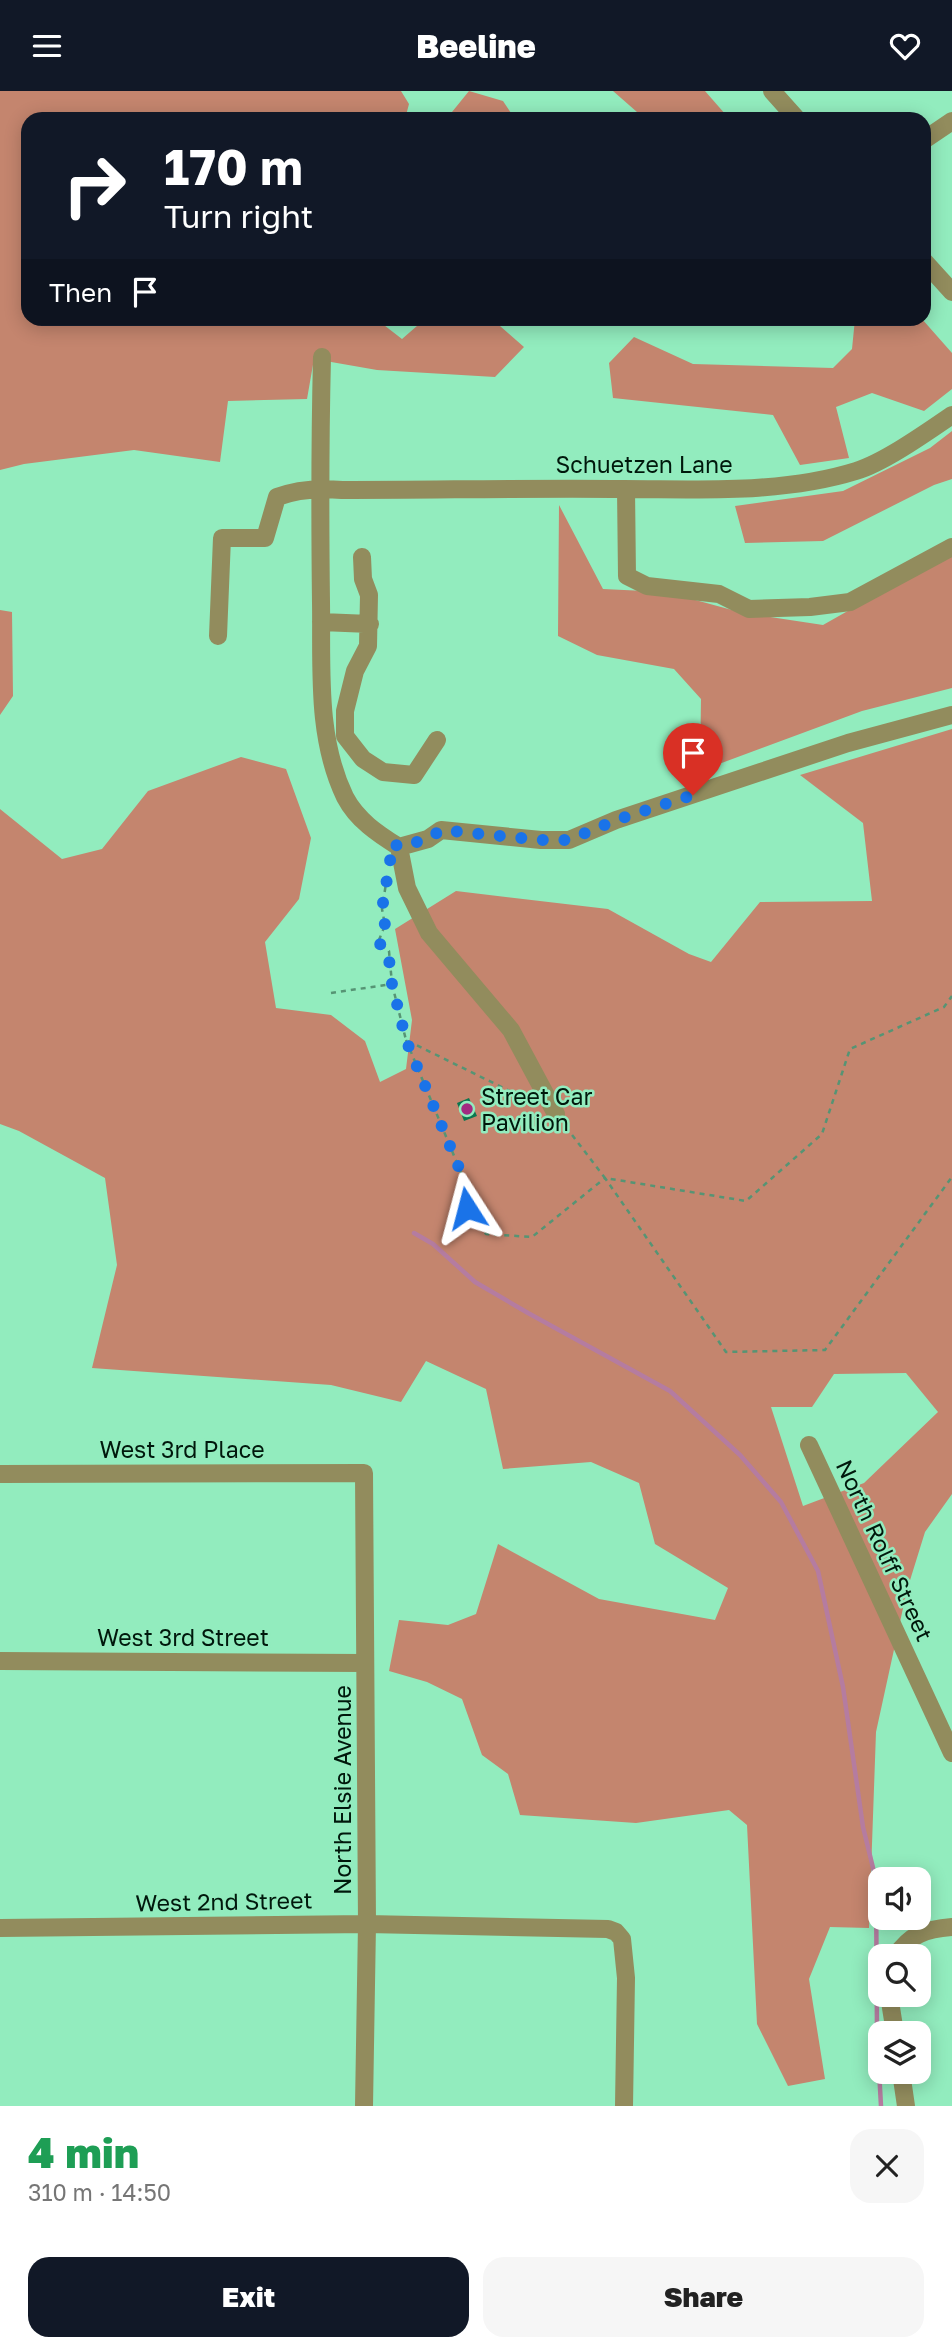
<!DOCTYPE html>
<meta charset="utf-8">
<style>
body{margin:0;font-family:"Golos Text",sans-serif;background:#f6f6f6;color:#222;height:100vh;display:flex;flex-direction:column;font-size:26px;white-space:nowrap}
*{box-sizing:border-box;margin:0}
p{font-size:23px;color:#767676}
.icon{flex:none;width:38px;height:38px;fill:none;stroke:currentColor;stroke-width:2;stroke-linecap:round;stroke-linejoin:round}
.map{position:relative;height:2015px;overflow:hidden}
.panel{display:flex;flex-direction:column;background:#fff;flex:1}
.panel>*{flex:none}
.hud{position:absolute;left:21px;top:21px;width:910px;height:214px;border-radius:21px;box-shadow:0 4px 18px #0003;background:#111827;color:#fff;overflow:hidden}
.tools{position:absolute;left:868px;top:1776px;display:grid;gap:14px}
.tools a{display:grid;place-items:center;width:63px;height:63px;border-radius:14px;background:#fff;box-shadow:0 4px 18px #0003;font-size:35px}
.pin{position:absolute;display:grid;place-items:center;width:60px;height:60px;color:#fff;margin:-72px -30px;border-radius:50% 50% 50% 0;rotate:-45deg;box-shadow:0 0 7px #0007}
.pin .icon{rotate:45deg}
.me{position:absolute;width:77px;margin:-38px;rotate:351deg;stroke-linejoin:round;filter:drop-shadow(0 0 5px #0008)}
.turn{display:flex;align-items:center;gap:24px;height:147px;padding:0 28px;font-size:32px}
.turn .icon{width:91px;height:91px;stroke-width:2.5}
.turn b{display:block;font-size:49px;line-height:60px}
.then{display:flex;align-items:center;height:66px;padding:0 28px;background:#0003;gap:14px;font-size:26px}
.round{display:grid;place-items:center;flex:none;width:74px;height:74px;border-radius:21px;background:#f6f6f6}
.overview{display:flex;align-items:center;justify-content:space-between;height:119px;padding:0 28px}
h1{font-size:42px;font-weight:800;line-height:52px;color:#1e9e55}
.button{display:flex;gap:14px;margin-top:auto;padding:14px 28px}
.button a{flex:1;height:80px;border-radius:21px;background:#111827;color:#fff;font-size:28px;font-weight:800;line-height:80px;text-align:center}
.button a+a{background:#f6f6f6;color:#222}
header{display:flex;justify-content:space-between;align-items:center;height:91px;padding:0 28px;background:#111827;color:#fff;font-size:32px;font-weight:800}
.map>svg:first-child{display:block}
.forest{fill:#c4856e;fill-rule:evenodd}
.lines{fill:none;stroke-linecap:round;stroke-linejoin:round}
.stream{stroke:#b57ca0;stroke-width:4.5}
.building{fill:#0c764f}
.path{stroke:#569474;stroke-width:2.5;stroke-dasharray:5 5;stroke-linecap:butt}
.minor{stroke:#928c5d;stroke-width:18}
.route{stroke:#1a73e8;stroke-width:12;stroke-dasharray:0 21.6}
.poi-dot{fill:#a22a81;stroke:#92ecbe;stroke-width:2.5}
.labels{text-anchor:middle;dominant-baseline:central;stroke-width:5;stroke-linejoin:round;paint-order:stroke}
.street-label{font-size:23px;fill:#00180c;stroke:#92ecbe}
.poi-label{font-size:23px;fill:#00180c;stroke:#92ecbe;text-anchor:start}
</style>
<header><svg class="icon" aria-label="menu" viewBox="0 0 24 24"><path d="M4 6h16M4 12h16M4 18h16"/></svg>Beeline<svg class="icon" aria-label="heart" viewBox="0 0 24 24"><path d="M12 20l-8-8c-3-5 5-10 8-4 3-6 11-1 8 4z"/></svg></header>
<div class="map">
<svg width="952" height="2015" viewBox="0 0 952 2015">
<rect width="100%" height="100%" fill="#92ecbe"/>
<!-- forest -->
<path class="forest" d="M0 0H401L409 13 405 28H28V228H379L380 231 402 248 425 228H492L524 256 495 286 377 279 314 268 307 308 228 310 220 371 134 359 24 373 0 379Z
M469 0 503 10 515 28H450L452 21Z
M613 0H705L726 24 723 28H645Z
M855 228H922L952 262V298L924 320 872 302 836 316 849 367 800 374 773 324 613 307 609 272 634 246 693 273 833 277 852 258Z
M952 340V388L934 394 823 450 745 452 735 415 843 400 930 357Z
M559 414 603 498 666 501 743 522 823 534 952 461V597L862 620 700 680 701 608 674 578 597 564 558 545Z
M0 519 12 521 13 605 0 624Z
M952 638V1403L925 1441 907 1499 876 1641 869 1837 830 1836 809 1888 825 1988 788 1995 757 1933 747 1734 729 1719 636 1732 520 1724 508 1683 482 1664 462 1608 427 1591 389 1580 399 1529 448 1534 476 1523 498 1453 599 1508 715 1529 728 1497 655 1453 639 1392 591 1371 503 1378 486 1298 426 1270 401 1311 331 1294 92 1277 117 1174 105 1087 19 1040 0 1033V718L62 768 102 758 148 700 241 666 286 678 311 747 299 808 265 851 276 917 331 924 365 950 380 991 406 978 412 929 395 838 456 800 608 818 689 863 711 871 760 811 872 810 863 732 800 684ZM906 1282 938 1321 864 1392 803 1415 771 1316H812L834 1283Z"/>
<g class="lines">
<!-- stream -->
<path class="stream" d="M414 1142 433 1153 475 1191 528 1222 670 1300 740 1364 781 1411 818 1480 843 1596 863 1736 876 1789 877 1942 881 2015"/>
</g>
<!-- building -->
<path class="building" d="M469 1007 477 1025 464 1030 457 1012Z"/>
<g class="lines">
<!-- path -->
<path class="path" d="M392 893 406 949 530 1010
M331 902 392 893 389 860 380 853 379 849 385 834 382 818 387 786
M406 949 462 1084 467 1117 486 1143 532 1146 605 1087 726 1261 825 1259 952 1086
M566 1036 605 1087 746 1110 822 1043 850 958 944 916 952 905"/>
<!-- minor -->
<path class="minor" d="M772 0 797 28
M924 49 952 30
M924 170 952 201
M322 266C320 348 320 429 321 511 322 576 316 646 345 706 357 729 378 743 399 756L428 748 441 739 541 749H569L616 729 848 652 952 624
M626 398 627 485 647 495 719 503 749 518 810 516 850 511 952 456
M362 466 363 488 369 504 368 555 355 580 345 620V645L363 668 383 681 414 684 437 649
M321 531 370 533
M218 545 222 447H265L277 406C298 398 320 397 342 399 436 399 530 397 624 398 700 398 782 403 856 380 885 371 927 341 952 324
M399 756 407 797 429 842 511 939 556 1023
M809 1354 952 1662
M0 1383 364 1382 367 1833 364 2015
M0 1570 365 1572
M0 1837 367 1833 608 1838 616 1841 622 1848 626 1887 624 2015
M895 1866C910 1843 926 1838 952 1836
M889 1904 895 1942
M901 1981 906 2015"/>
</g>
<g class="lines">
<!-- route -->
<path class="route" d="M467 1117 462 1084 406 949 392 893 388 860 380 853 379 849 385 834 382 818 393 752 399 756 428 748 441 739 541 749H569L616 729 693 704"/>
</g>
<!-- markers -->
<circle class="poi-dot" cx="467" cy="1018" r="7"/>
<g class="labels">
<!-- street labels -->
<g class="street-label">
<text x="644" y="373">Schuetzen Lane</text>
<text x="182" y="1358">West 3rd Place</text>
<text transform="translate(885 1459) rotate(65)">North Rolff Street</text>
<text x="183" y="1546">West 3rd Street</text>
<text transform="translate(342 1699) rotate(-90)">North Elsie Avenue</text>
<text transform="translate(224 1810) rotate(-1)">West 2nd Street</text>
</g>
<!-- poi labels -->
<g class="poi-label">
<text x="481" y="1005">Street Car<tspan x="481" dy="26">Pavilion</tspan></text>
</g>
</g>
</svg>
<div class="tools">
<a><svg class="icon" aria-label="sound" viewBox="0 0 24 24"><path d="M4 9h4l5-4v14l-5-4H4zM17 9q2 3 0 6"/></svg></a>
<a><svg class="icon" aria-label="search" viewBox="0 0 24 24"><circle cx="10" cy="10" r="6"/><path d="M15 15l6 6"/></svg></a>
<a><svg class="icon" aria-label="layers" viewBox="0 0 24 24"><path d="M12 4l9 5-9 5-9-5zM3 14l9 5 9-5"/></svg></a>
</div>
<div class="pin" style="left:693px;top:704px;background:#d93025"><svg class="icon" aria-label="arrive" viewBox="0 0 24 24"><path d="M6 21V4h12l-3 4 3 4H6"/></svg></div>
<svg class="me" style="left:467px;top:1117px" viewBox="-20 -20 40 40"><path d="M0-17L14 15 0 8-14 15z" fill="#1a73e8" stroke="#fff" stroke-width="4"/></svg>
<div class="hud">
<div class="turn"><svg class="icon" aria-label="right" viewBox="0 0 24 24"><path d="M7 20v-9h11M14 6l5 5-5 5"/></svg><div><b>170 m</b>Turn right</div></div>
<div class="then">Then<svg class="icon" aria-label="arrive" viewBox="0 0 24 24"><path d="M6 21V4h12l-3 4 3 4H6"/></svg></div>
</div>
</div>
<section class="panel">
<div class="overview"><div><h1>4 min</h1><p>310 m · 14:50</p></div><a class="round"><svg class="icon" aria-label="close" viewBox="0 0 24 24"><path d="M6 6l12 12M18 6L6 18"/></svg></a></div>
<div class="button"><a>Exit</a><a>Share</a></div>
</section>
